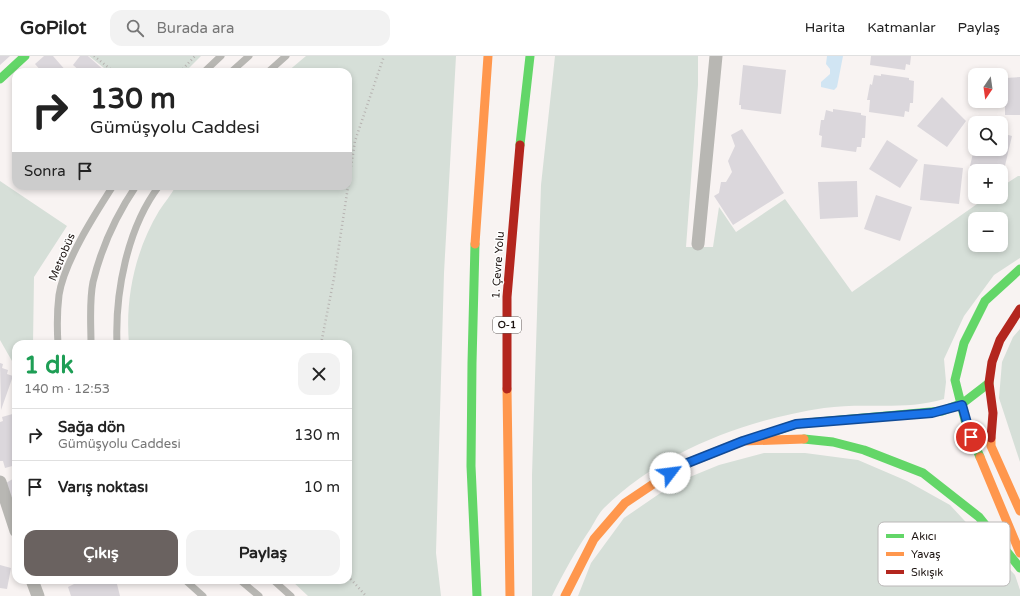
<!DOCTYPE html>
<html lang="tr">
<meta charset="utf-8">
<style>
body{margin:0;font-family:"Varela Round",sans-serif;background:#f2f2f2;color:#222;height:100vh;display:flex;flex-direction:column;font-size:15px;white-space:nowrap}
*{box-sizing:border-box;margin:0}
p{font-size:13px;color:#767676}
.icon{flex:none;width:22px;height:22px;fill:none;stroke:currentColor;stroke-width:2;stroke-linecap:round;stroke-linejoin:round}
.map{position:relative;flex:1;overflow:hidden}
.details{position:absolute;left:12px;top:284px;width:340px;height:244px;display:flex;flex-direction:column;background:#fff;border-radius:12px;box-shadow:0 2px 6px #0003}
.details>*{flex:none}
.hud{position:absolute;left:12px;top:12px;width:340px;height:122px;border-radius:12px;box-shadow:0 2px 6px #0003;background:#fff;color:#222;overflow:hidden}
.needle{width:26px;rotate:193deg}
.buttons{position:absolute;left:968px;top:12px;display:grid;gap:8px}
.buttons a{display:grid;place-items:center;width:40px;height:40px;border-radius:8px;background:#fff;box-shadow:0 2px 6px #0003;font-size:20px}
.pin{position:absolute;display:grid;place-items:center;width:34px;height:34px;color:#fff;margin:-17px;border:2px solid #fff;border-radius:50%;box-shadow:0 1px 4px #0007}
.me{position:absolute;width:44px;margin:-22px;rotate:60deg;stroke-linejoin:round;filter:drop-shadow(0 0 3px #0008)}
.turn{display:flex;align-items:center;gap:14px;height:84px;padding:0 12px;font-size:18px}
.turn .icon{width:52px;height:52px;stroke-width:2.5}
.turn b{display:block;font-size:28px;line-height:34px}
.then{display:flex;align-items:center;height:38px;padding:0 12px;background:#0003;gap:8px;font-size:15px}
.round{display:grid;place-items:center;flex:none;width:42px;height:42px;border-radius:12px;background:#f2f2f2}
.overview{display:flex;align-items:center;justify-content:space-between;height:68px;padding:0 12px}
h1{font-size:24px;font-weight:700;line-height:30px;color:#1e9e55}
.cta{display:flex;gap:8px;margin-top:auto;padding:8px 12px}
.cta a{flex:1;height:46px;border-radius:12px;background:#6a6260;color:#fff;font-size:16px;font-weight:700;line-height:46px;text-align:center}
.cta a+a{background:#f2f2f2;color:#222}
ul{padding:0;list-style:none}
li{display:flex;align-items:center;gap:12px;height:52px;padding:0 12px;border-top:1px solid #e0e0e0}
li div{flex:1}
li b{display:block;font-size:15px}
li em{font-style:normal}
header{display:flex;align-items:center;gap:24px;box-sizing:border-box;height:56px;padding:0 20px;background:#fff;border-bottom:1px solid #e0e0e0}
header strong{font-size:19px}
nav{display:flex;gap:22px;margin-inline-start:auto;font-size:14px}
.search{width:280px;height:36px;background:#f2f2f2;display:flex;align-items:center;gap:10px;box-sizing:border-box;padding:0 14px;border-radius:12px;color:#767676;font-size:15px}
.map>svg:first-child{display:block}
.green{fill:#d6dfd8;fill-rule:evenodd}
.water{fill:#d1e5f3}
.building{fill:#dbd7dc}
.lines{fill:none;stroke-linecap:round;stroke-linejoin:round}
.path{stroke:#b7b3b1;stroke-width:2.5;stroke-dasharray:1 3;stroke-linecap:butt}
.lane{stroke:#b8b7b3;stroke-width:7}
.street{stroke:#b8b7b3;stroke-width:13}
.fast{stroke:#63d668;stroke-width:9}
.slow{stroke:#ff974d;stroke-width:9}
.jam{stroke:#b3261e;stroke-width:9}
.route-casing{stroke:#114b97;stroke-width:10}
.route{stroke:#1a73e8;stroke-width:7}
.labels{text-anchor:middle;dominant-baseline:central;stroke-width:3;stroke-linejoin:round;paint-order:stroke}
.shield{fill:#fff;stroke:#615a58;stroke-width:1}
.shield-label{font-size:10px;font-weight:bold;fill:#1d1411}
.street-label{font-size:11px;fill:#1d1411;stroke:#fff}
.key{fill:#fff;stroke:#bbb8b8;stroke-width:1}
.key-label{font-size:11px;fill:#1d1411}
</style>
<header>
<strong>GoPilot</strong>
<div class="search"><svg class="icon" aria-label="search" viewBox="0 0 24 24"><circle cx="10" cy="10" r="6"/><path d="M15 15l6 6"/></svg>Burada ara</div>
<nav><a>Harita</a><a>Katmanlar</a><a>Paylaş</a></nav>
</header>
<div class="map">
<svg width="1020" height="540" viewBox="0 0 1020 540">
<rect width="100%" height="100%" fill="#f8f3f2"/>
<!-- green -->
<path class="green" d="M89 0H201L185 16H109Z
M306 0H456L444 217 436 497 441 540H308L291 524H348V288H129C125 242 135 195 159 155 164 147 171 139 176 130H348V16H287Z
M555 0H698V29L686 191H713L719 151 736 176 785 143 852 236 987 141H1001V131L1018 120H1020V202L994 219 964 260 944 303 946 326 944 343C904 355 864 346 824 352 745 364 662 395 604 452 599 457 595 465 591 472 576 494 564 516 552 540H532V419L541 129ZM975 163H1001V189H975Z
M0 125 67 170 34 221 33 288H16V312L0 284Z
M1020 273V406L999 342 1002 306 1013 281Z
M764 397H805L858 404 907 425 950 449 1015 519 1020 534V540H578L591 507 624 462 675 427 719 409Z"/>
<!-- water -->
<path class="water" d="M827 0H843L837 31 834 34 821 31V26L830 18V13L826 8Z"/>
<!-- building -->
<path class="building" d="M0 0H10L0 9Z
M44 0H53L67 16H42L35 8Z
M80 0H88L106 16H81L73 9Z
M871 0H911L910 9 906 8 905 14 870 9Z
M743 9 786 14 781 58 741 53V49H739Z
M881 18 909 22V24L914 25 913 47H910L909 56 905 55 904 61 869 56 870 44H867L870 28 872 29 874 19 881 20Z
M1020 21V59H1005V22Z
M942 41 966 65 947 91 917 70Z
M833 53 861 57V59L866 60 865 82H862L861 91H857L856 96 821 91 822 80 819 79 821 64H824L826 54 833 56Z
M742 73 784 137 733 169 714 140 719 137 721 126H726L732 116 728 105 735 90 731 79Z
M1001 77 1012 80 1003 118H1001V115H990L970 110 974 93H1001Z
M887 84 918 104 900 132 869 113Z
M924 108 963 112 959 148 920 144Z
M857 125 858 161 820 163 818 126Z
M876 139 912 151 900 185 864 173Z
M0 307 3 308 2 312 8 314 7 318 13 320 1 354Z
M16 357V409L5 412 3 405H0V366L3 365 2 361Z
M16 421V462L6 427Z
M0 509 11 512 7 533 0 532Z
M82 524H116L120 540H71L68 531Z"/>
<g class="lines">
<!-- path -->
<path class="path" d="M94 0 114 16
M180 16 195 0
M321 288 334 222 355 85 384 0
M348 520 366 540"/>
<!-- lane -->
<path class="lane" d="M204 16 221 0
M231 16 249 0
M268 16 286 0
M58 288C57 272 57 255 59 239 64 206 95 158 113 130
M91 288C91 268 89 246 93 226 101 193 117 158 136 130
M117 288C115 237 127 172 159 130
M185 524 203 540
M240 524 259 540
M273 524 291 540"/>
<!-- street -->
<path class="street" d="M698 188 716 0
M0 426 16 475
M32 524 38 540"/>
<!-- fast -->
<path class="fast" d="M0 23 25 0
M520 89 530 0
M475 188 472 307 471 410 477 540
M766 378 796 368 942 355 963 347 989 327
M804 383 833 386 864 394 923 417 979 461 1020 512
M980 401 966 368 955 324 964 287 985 245 1020 213"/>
<!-- slow -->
<path class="slow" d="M475 188 488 0
M507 333 510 540
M991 382V390L1020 455
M980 401 1020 497
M565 540 594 483 625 447 680 410 743 385 804 383"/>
<!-- jam -->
<path class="jam" d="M507 333V241L520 89
M991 382 993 357 989 327 992 306 1000 284 1020 253"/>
</g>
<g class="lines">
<defs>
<path id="route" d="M670 417 680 410 743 385 796 368 932 357 962 349 971 381"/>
</defs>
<!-- route casing -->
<use href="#route" class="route-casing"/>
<!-- route -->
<use href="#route" class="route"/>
</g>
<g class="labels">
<!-- shield labels -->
<rect class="shield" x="493" y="261" width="28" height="16" rx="3"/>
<g class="shield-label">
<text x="507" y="269">O-1</text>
</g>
<!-- street labels -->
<g class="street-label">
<text transform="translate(62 201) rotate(-67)">Metrobüs</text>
<text transform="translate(498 209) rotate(-86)">1. Çevre Yolu</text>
</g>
</g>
<!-- legend -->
<rect x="878" y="466" width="132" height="64" rx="6" class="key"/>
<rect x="886" y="478" width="18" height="4" fill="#63d668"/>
<rect x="886" y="496" width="18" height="4" fill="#ff974d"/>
<rect x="886" y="514" width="18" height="4" fill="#b3261e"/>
<g class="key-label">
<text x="911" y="484">Akıcı</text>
<text x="911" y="502">Yavaş</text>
<text x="911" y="520">Sıkışık</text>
</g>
</svg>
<div class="buttons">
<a><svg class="needle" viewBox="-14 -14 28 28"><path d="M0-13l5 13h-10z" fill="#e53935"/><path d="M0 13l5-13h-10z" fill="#767676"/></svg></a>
<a><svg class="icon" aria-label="search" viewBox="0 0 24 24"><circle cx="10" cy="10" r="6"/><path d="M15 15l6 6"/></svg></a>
<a>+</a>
<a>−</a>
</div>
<div class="pin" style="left:971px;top:381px;background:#d93025"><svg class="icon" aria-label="arrive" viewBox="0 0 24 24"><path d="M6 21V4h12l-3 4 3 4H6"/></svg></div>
<svg class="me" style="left:670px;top:417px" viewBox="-20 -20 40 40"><circle r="19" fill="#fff"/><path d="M0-13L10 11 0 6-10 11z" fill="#1a73e8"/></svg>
<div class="hud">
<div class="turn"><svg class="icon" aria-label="right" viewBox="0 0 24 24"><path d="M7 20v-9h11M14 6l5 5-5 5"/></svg><div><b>130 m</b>Gümüşyolu Caddesi</div></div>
<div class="then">Sonra<svg class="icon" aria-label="arrive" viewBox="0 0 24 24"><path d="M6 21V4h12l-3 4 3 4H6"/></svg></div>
</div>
<section class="details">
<div class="overview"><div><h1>1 dk</h1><p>140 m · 12:53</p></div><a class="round"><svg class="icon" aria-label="close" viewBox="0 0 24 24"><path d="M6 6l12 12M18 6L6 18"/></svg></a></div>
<ul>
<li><svg class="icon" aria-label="right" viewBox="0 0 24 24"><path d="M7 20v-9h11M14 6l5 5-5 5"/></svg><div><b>Sağa dön</b><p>Gümüşyolu Caddesi</p></div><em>130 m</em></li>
<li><svg class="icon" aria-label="arrive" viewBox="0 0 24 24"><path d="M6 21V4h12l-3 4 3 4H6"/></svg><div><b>Varış noktası</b></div><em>10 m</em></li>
</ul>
<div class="cta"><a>Çıkış</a><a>Paylaş</a></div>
</section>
</div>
